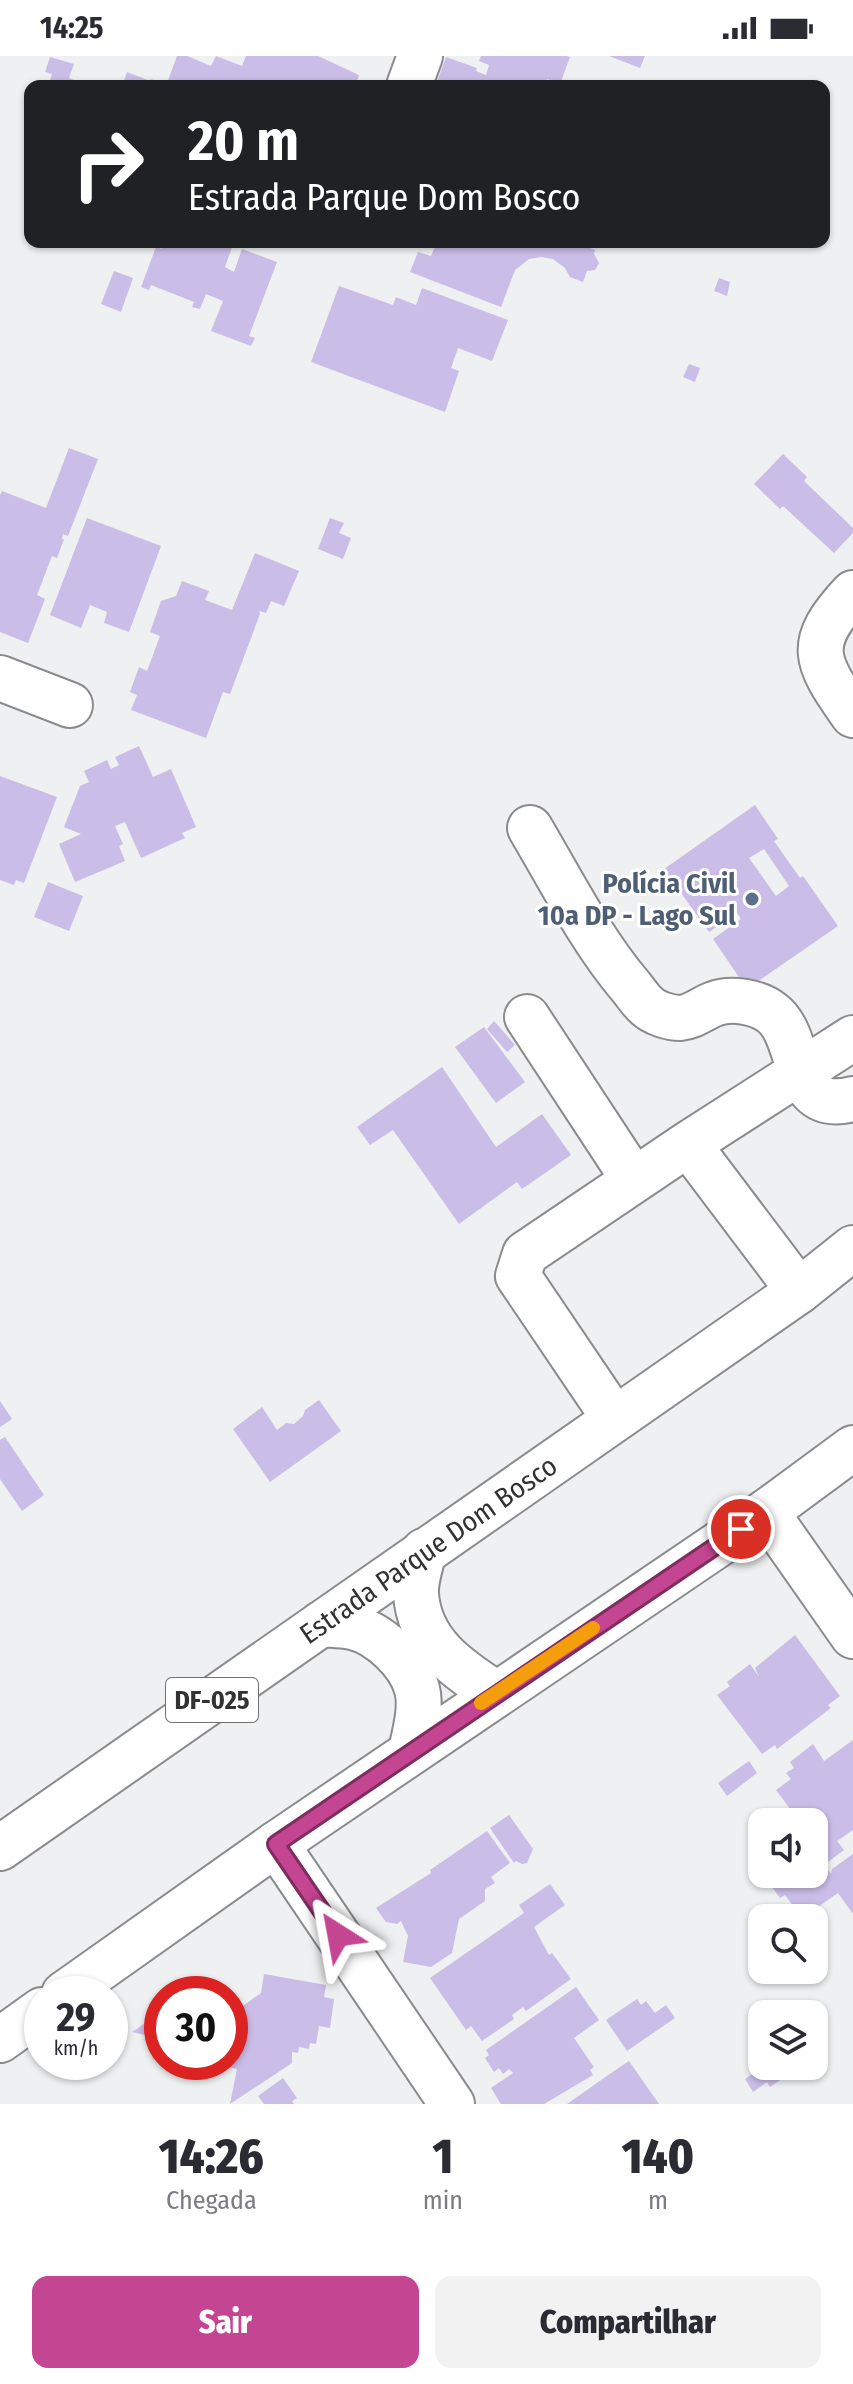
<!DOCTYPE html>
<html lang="pt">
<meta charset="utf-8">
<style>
body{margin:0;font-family:"Fira Sans Condensed",sans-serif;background:#f2f2f3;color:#2b2b33;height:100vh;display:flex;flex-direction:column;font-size:30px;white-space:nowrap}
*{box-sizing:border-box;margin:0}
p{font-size:26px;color:#7c7c81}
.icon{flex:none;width:44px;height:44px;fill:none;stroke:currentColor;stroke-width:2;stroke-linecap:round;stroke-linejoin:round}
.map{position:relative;height:2048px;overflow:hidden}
.drawer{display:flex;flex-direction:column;background:#fff;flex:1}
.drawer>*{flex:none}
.banner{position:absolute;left:24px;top:24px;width:806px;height:168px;border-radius:16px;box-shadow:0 2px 6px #0004;background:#202124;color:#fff;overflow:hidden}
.fabs{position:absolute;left:748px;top:1752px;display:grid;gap:16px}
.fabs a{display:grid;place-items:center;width:80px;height:80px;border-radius:16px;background:#fff;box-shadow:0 2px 6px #0004;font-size:40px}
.speed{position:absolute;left:24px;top:1920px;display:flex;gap:16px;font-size:40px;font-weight:700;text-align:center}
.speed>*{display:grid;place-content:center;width:104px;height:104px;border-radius:50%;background:#fff;box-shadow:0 2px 6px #0004;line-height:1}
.speed small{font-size:20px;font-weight:400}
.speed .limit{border:12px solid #d22;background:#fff;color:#111}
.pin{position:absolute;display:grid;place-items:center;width:68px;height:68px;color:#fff;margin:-34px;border:4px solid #fff;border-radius:50%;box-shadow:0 2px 8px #0007}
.me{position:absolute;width:88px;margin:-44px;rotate:326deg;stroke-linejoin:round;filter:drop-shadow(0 0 6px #0008)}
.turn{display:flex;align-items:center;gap:28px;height:168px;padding:0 32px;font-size:36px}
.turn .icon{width:104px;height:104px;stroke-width:2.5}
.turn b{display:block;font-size:56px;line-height:68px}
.eta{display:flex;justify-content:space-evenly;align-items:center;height:136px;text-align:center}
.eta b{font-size:48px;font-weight:800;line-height:56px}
.button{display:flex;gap:16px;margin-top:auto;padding:16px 32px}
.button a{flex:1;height:92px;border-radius:16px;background:#c44591;color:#fff;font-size:32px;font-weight:800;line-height:92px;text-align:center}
.button a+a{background:#f2f2f3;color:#2b2b33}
.status{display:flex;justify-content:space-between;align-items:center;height:56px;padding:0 40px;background:#fff;direction:ltr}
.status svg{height:22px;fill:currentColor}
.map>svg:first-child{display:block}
.building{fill:#cabde8;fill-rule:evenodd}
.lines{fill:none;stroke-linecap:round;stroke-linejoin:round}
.minor-casing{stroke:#8b8b8d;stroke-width:48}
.major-casing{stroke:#8b8b8d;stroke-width:48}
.minor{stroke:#fff;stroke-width:44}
.major{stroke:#fff;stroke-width:44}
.route-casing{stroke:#7f2d5e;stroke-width:20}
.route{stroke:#c44591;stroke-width:14}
.slow{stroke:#f59e0b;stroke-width:14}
.service-dot{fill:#5c6f8a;stroke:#fff;stroke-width:3}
.labels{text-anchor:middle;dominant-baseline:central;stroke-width:6;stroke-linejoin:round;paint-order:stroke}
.shield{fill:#fff;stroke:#707070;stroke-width:2}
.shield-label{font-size:26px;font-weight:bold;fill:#323233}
.service-label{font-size:28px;font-weight:bold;fill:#4e5e75;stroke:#fff;text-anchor:end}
.street-label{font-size:28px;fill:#323233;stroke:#fff}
</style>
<div class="status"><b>14:25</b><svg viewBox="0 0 49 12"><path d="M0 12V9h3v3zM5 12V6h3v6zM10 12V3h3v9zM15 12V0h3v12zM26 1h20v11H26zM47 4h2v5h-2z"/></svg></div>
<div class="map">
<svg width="853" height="2048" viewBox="0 0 853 2048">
<rect width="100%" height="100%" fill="#eff0f1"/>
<!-- building -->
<path class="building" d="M177 0H187L211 10 216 0 242 10 246 0H318L359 19 355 30H176L167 27Z
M481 0H567L570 1 560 28 547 23 544 30H448L437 26 446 1 477 12 476 15 486 19 489 9 479 5Z
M609 0H645L640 12Z
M50 1 74 8 69 22 74 24 72 30 49 28 52 18 45 16Z
M127 16 150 25 151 23 170 30H122Z
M164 186H234L225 211 234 216 242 193 277 206 249 280 255 282 251 290 211 275 223 245 206 238 200 253 192 251 194 246 151 229 149 234 141 231 156 191 162 193Z
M437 186H574L595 194 594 198 599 207 595 214 587 215 583 226 570 221 565 212 553 203 541 201 529 203 515 214 501 251 410 216 418 196 431 200Z
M114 215 133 222 121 256 101 248Z
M719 222 730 226 727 240 714 235Z
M339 230 393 249 396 241 416 249 422 232 508 264 492 305 458 292 451 312 459 315 445 356 311 306Z
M689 308 700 312 695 326 683 321Z
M69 392 98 403 68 480 63 478 62 483H64L57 502 52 500 37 539 45 543 28 587 0 576V439L2 435 46 452Z
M783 398 807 421 804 425 853 472V477L834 497 783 450 780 453 754 428Z
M87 462 161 490 129 576 104 567 107 556 90 549 81 572 50 559Z
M330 462 344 467 339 477 351 482 343 503 318 493Z
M255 497 299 515 284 550 271 545 266 557 259 555 260 558 230 638 223 636 206 682 131 654 137 639 130 636 139 611 147 615 160 580 150 576 161 545 176 540 182 525 209 535 205 544 232 554Z
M139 690 153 721 171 713 196 771 182 777 185 782 141 802 125 766 115 770 123 788 119 790 125 805 75 826 59 788 81 778 64 771 80 730 89 726 84 715 107 704 111 713 119 709 115 701Z
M0 720 57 741 24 827 16 824 14 829 0 824Z
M755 749 778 783 774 785 800 822 803 820 838 870 747 933 713 883 741 863 737 857 709 876 664 813ZM764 793 789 830 776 840 749 802Z
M48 826 83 840 69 875 34 861Z
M494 965 515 989 507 996 487 973Z
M484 971 525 1026 496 1047 455 991Z
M442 1011 496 1091 542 1058 571 1099 522 1133 517 1126 459 1168 393 1074 370 1089 357 1071Z
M319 1344 341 1375 270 1426 233 1373 262 1351 277 1374 286 1367 294 1368 303 1360 305 1354Z
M0 1345 12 1363 0 1371Z
M5 1381 44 1439 22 1455 0 1423V1384Z
M795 1579 840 1640 828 1649 831 1652 777 1693 775 1689 762 1698 717 1639 730 1630 727 1626 750 1608 759 1621 755 1612Z
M853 1684V1774L837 1785 844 1794 824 1809 831 1818 832 1813 853 1798V1858L838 1837 802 1862 785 1839 780 1842 764 1820 767 1818H814V1766H800L776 1734 791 1723 786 1717 794 1712 790 1706 813 1688 824 1705Z
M749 1705 757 1717 727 1740 718 1727Z
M509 1759 533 1793 527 1807 522 1808 516 1805 514 1807 490 1772Z
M487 1775 510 1807 491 1821 495 1827 485 1833V1845L459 1863 452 1897 431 1911 403 1906 408 1880 401 1865 397 1868 386 1866 376 1852 431 1817 430 1814Z
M550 1828 565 1849 534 1871 549 1899 552 1897 571 1923 526 1955 523 1951 512 1959 514 1963 482 1985 471 1970 466 1974 430 1922 524 1857 519 1849Z
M264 1918 326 1929 324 1941 334 1943 330 1972 319 1970 316 1988 310 1987 309 1993 299 1991 298 1997 292 1996V2007L230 2048 237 2013 208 2006H230V1959L261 1937Z
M576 1931 599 1964 574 1982 594 2011 590 2014 593 2019 544 2048H501L491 2032 513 2017 509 2013 503 2018 499 2012 494 2016 485 2002 489 1999 486 1994Z
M637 1943 641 1949 646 1945 655 1957 666 1949 675 1962 627 1995 606 1964Z
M162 1956V1983L132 1976Z
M629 2005 659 2048H567L614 2015Z
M764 2010H789L792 2016 770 2031 767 2026 753 2036 745 2023Z
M283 2022 297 2042 292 2045 294 2048H264L258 2040Z"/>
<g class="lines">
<defs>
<path id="minor" d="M409 30 420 0
M853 537C805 588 815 605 853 659
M0 622 70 649
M530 772C562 826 591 884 631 931 636 937 641 945 647 950 654 957 670 962 680 962 693 961 703 952 714 948 731 941 758 946 772 957 805 982 788 1060 853 1043
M527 961 634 1124
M688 1088 799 1235
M614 1362 518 1220 525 1198 688 1088 853 982
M766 1456 853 1580
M276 1788 452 2048"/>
<g id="major">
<path d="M424 1495C421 1508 415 1525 416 1538 419 1587 458 1613 495 1637"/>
<path d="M321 1568C331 1569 342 1569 352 1571 379 1577 410 1606 417 1633 422 1652 415 1676 411 1695"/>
<path id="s1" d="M0 1792 799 1235 853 1192"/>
<path d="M64 1938 276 1788 766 1456 853 1392"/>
<path d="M0 1984 42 1954"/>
</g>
</defs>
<!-- minor casing -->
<use href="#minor" class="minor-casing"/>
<!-- major casing -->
<use href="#major" class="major-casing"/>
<!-- minor -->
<use href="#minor" class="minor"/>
<!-- major -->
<use href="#major" class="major"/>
</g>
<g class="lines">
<defs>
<path id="route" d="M338 1879 276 1788 741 1473"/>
</defs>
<!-- route casing -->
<use href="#route" class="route-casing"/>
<!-- route -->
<use href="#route" class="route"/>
<!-- slow -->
<path class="slow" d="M481 1647 593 1572"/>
</g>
<!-- markers -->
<circle class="service-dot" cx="752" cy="843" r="8"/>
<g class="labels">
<!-- shield labels -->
<rect class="shield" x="166" y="1622" width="92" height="44" rx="6"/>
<g class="shield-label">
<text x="212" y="1644">DF-025</text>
</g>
<!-- service labels -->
<g class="service-label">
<text x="736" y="827">Polícia Civil<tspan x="736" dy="32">10a DP - Lago Sul</tspan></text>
</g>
<!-- street labels -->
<g class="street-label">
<text stroke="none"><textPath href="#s1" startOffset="522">Estrada Parque Dom Bosco</textPath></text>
</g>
</g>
</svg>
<div class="fabs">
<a><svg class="icon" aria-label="sound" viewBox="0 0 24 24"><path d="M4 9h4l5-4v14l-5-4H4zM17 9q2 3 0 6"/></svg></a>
<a><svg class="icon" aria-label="search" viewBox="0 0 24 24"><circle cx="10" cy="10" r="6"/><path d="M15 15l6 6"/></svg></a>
<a><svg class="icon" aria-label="layers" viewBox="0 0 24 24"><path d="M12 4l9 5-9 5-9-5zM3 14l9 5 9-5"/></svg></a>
</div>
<div class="speed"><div>29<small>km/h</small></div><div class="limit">30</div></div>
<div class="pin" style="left:741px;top:1473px;background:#d93025"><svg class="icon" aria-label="arrive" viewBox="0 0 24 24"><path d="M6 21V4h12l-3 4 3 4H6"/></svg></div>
<svg class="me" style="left:338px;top:1879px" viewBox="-20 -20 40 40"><path d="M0-17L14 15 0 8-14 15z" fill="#c44591" stroke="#fff" stroke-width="4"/></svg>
<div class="banner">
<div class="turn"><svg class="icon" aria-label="right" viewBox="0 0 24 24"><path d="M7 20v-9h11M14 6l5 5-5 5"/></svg><div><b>20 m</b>Estrada Parque Dom Bosco</div></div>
</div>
</div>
<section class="drawer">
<div class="eta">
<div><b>14:26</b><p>Chegada</p></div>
<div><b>1</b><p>min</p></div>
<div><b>140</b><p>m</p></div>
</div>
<div class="button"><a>Sair</a><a>Compartilhar</a></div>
</section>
